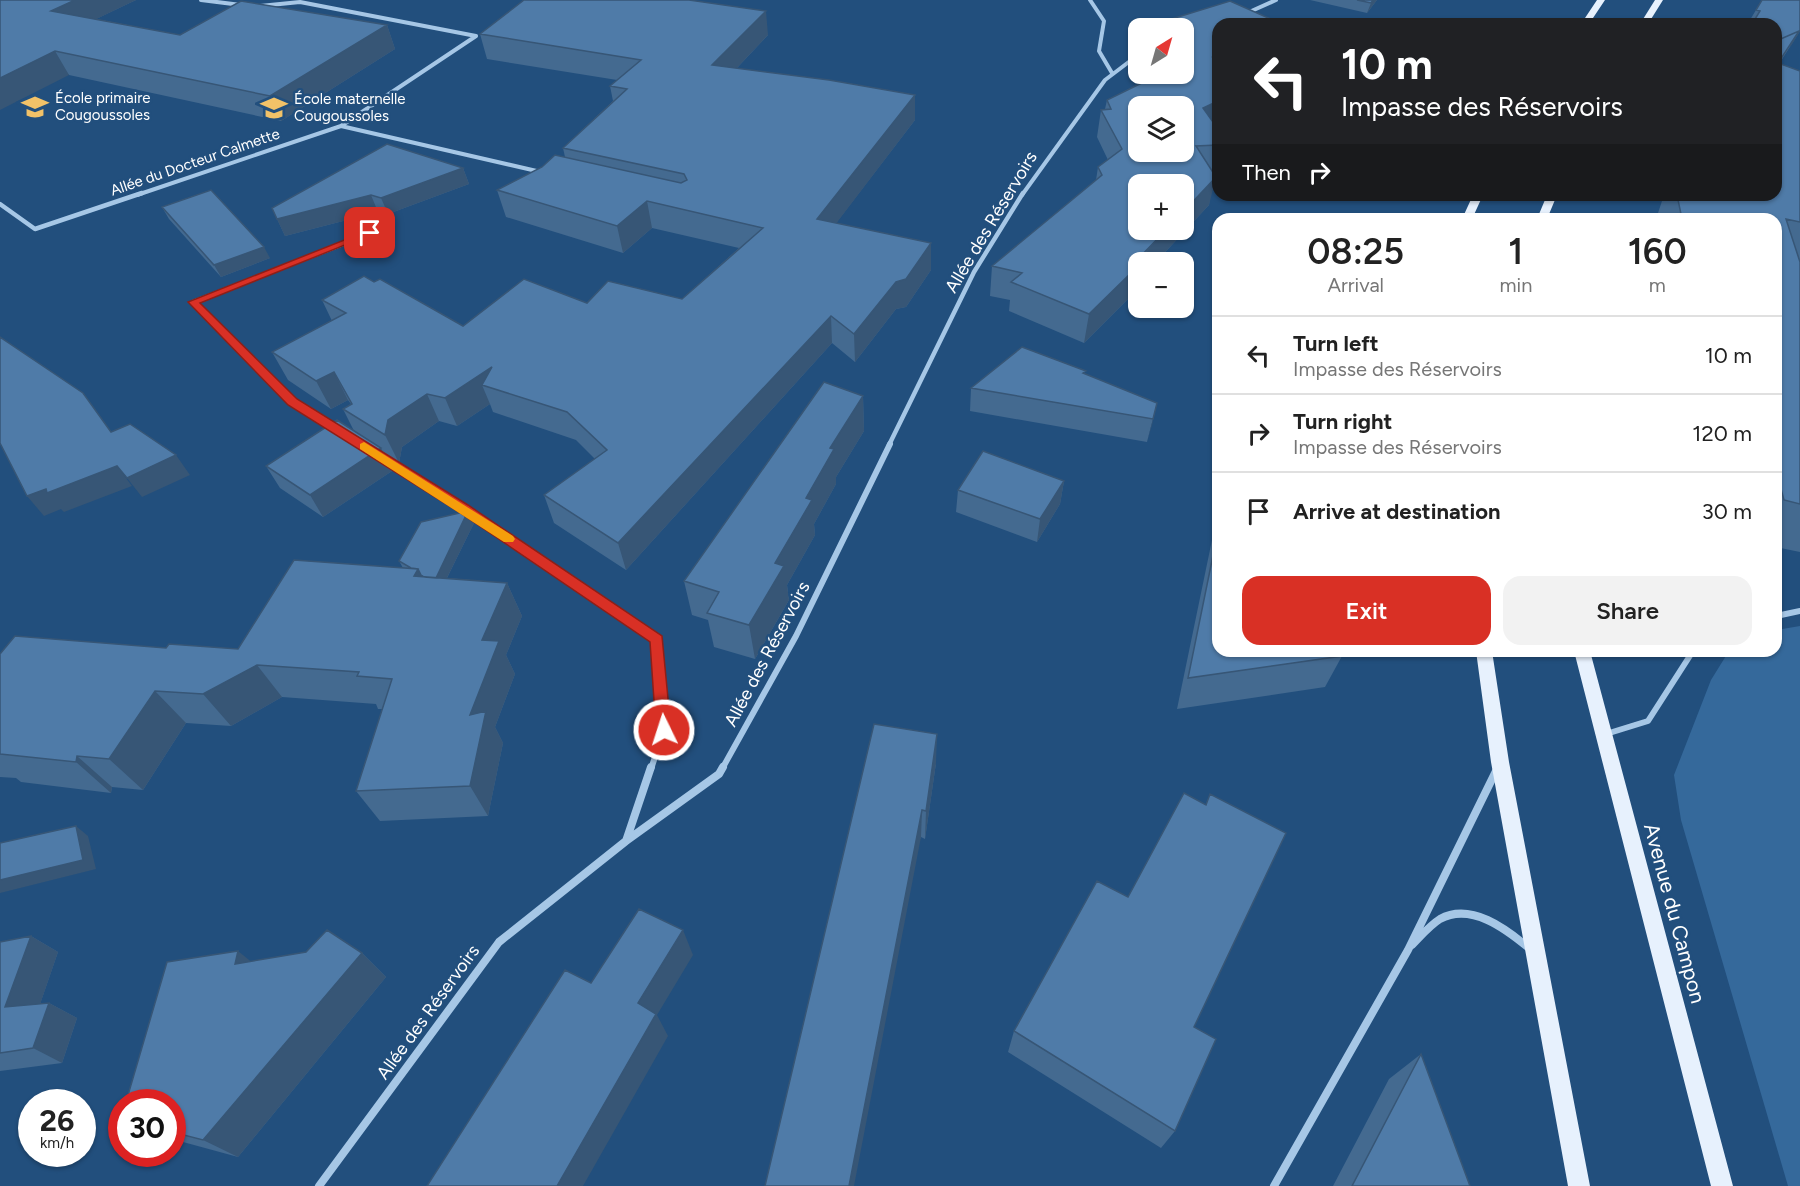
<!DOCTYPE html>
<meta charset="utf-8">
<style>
body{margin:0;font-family:Figtree,sans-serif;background:#f2f2f2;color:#222;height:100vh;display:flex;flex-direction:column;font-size:22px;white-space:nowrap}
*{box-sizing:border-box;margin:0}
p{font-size:20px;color:#767676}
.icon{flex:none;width:33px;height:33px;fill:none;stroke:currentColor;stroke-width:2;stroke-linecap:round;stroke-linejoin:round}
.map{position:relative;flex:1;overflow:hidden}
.details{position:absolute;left:1212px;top:213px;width:570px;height:444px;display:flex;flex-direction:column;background:#fff;border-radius:18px;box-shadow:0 2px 4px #0004}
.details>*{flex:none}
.top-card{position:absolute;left:1212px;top:18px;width:570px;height:183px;border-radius:18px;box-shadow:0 2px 4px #0004;background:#202124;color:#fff;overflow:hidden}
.needle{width:39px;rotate:37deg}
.tools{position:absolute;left:1128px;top:18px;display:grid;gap:12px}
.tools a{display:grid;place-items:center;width:66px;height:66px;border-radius:12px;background:#fff;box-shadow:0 2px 4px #0004;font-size:30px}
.speed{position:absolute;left:18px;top:1089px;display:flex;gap:12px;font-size:30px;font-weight:700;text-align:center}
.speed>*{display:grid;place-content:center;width:78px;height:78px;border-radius:50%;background:#fff;box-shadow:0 2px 4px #0004;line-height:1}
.speed small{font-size:15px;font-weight:400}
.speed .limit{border:9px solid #d22;background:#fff;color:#111}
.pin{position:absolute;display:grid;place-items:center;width:51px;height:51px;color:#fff;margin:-26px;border-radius:12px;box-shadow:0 3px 9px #0006}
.me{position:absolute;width:66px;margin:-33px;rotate:356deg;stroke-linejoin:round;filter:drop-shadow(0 0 4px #0008)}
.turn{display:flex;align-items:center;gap:21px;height:126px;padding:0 30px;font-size:27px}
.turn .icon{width:78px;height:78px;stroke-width:2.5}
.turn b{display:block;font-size:42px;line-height:51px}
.then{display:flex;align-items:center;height:57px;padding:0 30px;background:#0003;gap:12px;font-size:22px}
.eta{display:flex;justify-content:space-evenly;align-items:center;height:102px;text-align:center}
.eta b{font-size:36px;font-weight:600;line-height:42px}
.cta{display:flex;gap:12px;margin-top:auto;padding:12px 30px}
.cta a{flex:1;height:69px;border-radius:18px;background:#d93025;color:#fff;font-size:24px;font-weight:600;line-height:69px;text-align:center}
.cta a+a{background:#f2f2f2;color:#222}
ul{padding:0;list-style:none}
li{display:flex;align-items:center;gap:18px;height:78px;padding:0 30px;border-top:2px solid #e0e0e0}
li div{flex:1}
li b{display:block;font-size:22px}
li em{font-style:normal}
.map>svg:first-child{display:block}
.green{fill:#35699b}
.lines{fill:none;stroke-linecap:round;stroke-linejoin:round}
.minor-far3{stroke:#a6c7e6;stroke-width:4}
.minor-far2{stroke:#a6c7e6;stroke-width:4.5}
.minor-far1{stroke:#a6c7e6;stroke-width:6}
.minor{stroke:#a6c7e6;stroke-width:8}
.primary{fill:#e7f1fd;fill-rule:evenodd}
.wall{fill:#446a90}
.shaded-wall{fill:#375676}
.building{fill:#4f7ba8;stroke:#375676;stroke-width:1.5;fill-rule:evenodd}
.route{fill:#d93025;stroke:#8d1f18;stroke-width:1.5}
.slow{fill:#f59e0b}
.labels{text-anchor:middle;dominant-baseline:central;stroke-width:5;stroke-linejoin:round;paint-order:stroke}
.far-poi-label{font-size:15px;fill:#fff;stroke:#224f7d;text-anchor:start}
.far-street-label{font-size:15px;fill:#fff;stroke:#224f7d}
.street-label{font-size:18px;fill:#fff;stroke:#224f7d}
.near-street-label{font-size:21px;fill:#fff;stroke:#224f7d}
</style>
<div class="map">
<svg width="1800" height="1186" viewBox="0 0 1800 1186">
<rect width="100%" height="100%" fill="#224f7d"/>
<!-- green -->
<path class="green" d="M1800 626V1186H1788L1681 820 1674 775 1711 680 1729 651H1776V630Z"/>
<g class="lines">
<!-- minor-far3 -->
<path class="minor-far3" d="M201 0 241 5
M1090 0 1104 21 1099 51 1112 73
M260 6 300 2 476 36 341 126
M1247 13 1276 0
M137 195 341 126 541 172
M1022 195 1105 80 1138 55"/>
<!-- minor-far2 -->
<path class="minor-far2" d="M0 204 35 229 142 193
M336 429 293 402 193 302 392 225
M889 445 974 272 1023 193"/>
<!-- minor-far1 -->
<path class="minor-far1" d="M381 457 463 509 657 640 664 730 651 769
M1776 616 1800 611
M1606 734 1648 721 1693 651
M722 769 796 636 890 444"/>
<!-- minor -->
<path class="minor" d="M626 841 651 767
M1412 945C1421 936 1429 926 1440 919 1471 902 1506 929 1529 948
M319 1186 499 942 626 841 719 774 723 767
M1274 1186 1408 950 1496 771"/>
<!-- primary -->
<path class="primary" d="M1597 0H1605L1589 24H1581Z
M1655 0H1663L1648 24H1640Z
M1473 195H1483L1472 219H1462Z
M1547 195H1557L1547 219H1537Z
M1476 651H1492L1509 762 1590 1186H1568L1491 762Z
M1574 651H1590L1733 1186H1711Z"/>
</g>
<!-- wall -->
<path class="wall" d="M0 0H136L96 19 180 35 387 25 395 49 281 121 69 75Z
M1310 0H1377L1367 13Z
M1762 0 1800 31 1779 64 1800 71V552L1776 547V219H1656L1664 195H1776V24L1750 20Z
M1218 24 1216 126 1218 129V172L1213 173 1209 205 1156 262H1138V281L1132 289 1130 297 1084 343 1009 311 1010 300 990 296 992 266 1096 180 1098 167 1108 160 1097 137 1101 110 1105 109 1107 100 1149 79 1128 70 1133 43 1138 39V74H1184Z
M480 34 768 35 736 69 915 95V120L836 223 931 270 906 307 896 309 855 362 832 343 626 570 554 523 544 495 595 459 576 440 493 412 490 404 457 426 439 421 402 447 399 463 383 453 392 471 323 517 280 488 266 466 354 431 343 409 351 404 348 400 331 409 288 380 272 352 332 321 322 300 374 282 463 326 587 303 682 299 739 248 652 228 623 253 506 217 497 190 565 157 563 148 613 101 610 86 617 80 487 59Z
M463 168 469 184 388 214 378 212 285 236 272 208Z
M162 207 270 258 221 277 169 219Z
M971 388 1157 403 1147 442 970 411Z
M863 396 864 431 836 477V484L814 524 815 535 787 585 789 600 755 659 714 647 708 620 692 615 684 581Z
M1064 481 1060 504 1037 542 956 512 958 490Z
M1218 511V651L1342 656 1325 687 1177 709Z
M474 523 447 578 507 583 522 616 506 655 515 674 495 727 503 743 488 816 380 821 356 791 383 709H378L376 704 282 697 231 726 186 723 143 790 112 787 111 793 21 782 16 778 0 777V654L166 648 238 649 403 568 399 561Z
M936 763 925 839 921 837 765 1186Z
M1210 794 1175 1131 1161 1148 1008 1052 1014 1031 1128 897 1206 804Z
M31 936 58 952 40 1004 49 1003 77 1018 62 1063 0 1071V942Z
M362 953 386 977 238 1157 172 1139V1102L251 961Z
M1421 1054 1470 1186H1333L1389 1079Z"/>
<!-- shaded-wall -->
<path class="shaded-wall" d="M75 0H136L65 34 51 11Z
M1373 0H1377L1367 13 1371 3Z
M766 11 768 35 715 91 712 65Z
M387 25 395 49 281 121 270 96Z
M55 51 69 75 0 110V78Z
M915 95V120L819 246 817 219Z
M1218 101V125L1197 136 1203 108Z
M463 168 469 184 388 214 381 198Z
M1216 177 1209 205 1156 262H1138V281L1132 289 1130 297 1084 343 1089 314 1166 230H1184V211Z
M371 195 378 212 285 236 277 219Z
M647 201 652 228 623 253 617 226Z
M931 243V270L906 307 896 309 855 362 854 334 896 282Z
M264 247 270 258 221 277 214 265Z
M831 316 832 343 626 570 618 543Z
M492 367 482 385 490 404 457 426 445 398Z
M334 372 348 400 331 409 316 381Z
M427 394 439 421 402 447 399 463 385 435 388 420Z
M863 396 864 431 836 477V484L814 524 815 535 787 585 789 600 755 659 749 625 775 563 830 448Z
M1157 403 1152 425 1147 442 1153 419Z
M381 448 392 471 323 517 310 495Z
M176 455 190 475 142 497 127 478Z
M117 466 132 486 64 512 61 509 44 516 27 496 46 489Z
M1064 481 1060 504 1037 542 1040 519Z
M468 511 474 523 439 594 433 583Z
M418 569 435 602 414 576Z
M507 583 522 616 506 655 515 674 495 727 503 743 488 816 470 786V715L482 640Z
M257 665 282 697 231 726 203 694Z
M155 691 186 723 143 790 109 759Z
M937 734 936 763 925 839 926 811Z
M77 756 112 787 111 793 76 762Z
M922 810 921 837 854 1186H849Z
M76 826 88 836 96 869 0 893V880Z
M683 930 693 955 657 1015 668 1036 583 1186H557L638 1003Z
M31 936 58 952 34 1022 5 1007Z
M238 951 268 975 235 964Z
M362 953 386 977 238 1157 203 1140Z
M49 1003 77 1018 62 1063 33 1048Z"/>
<!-- building -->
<path class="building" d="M0 0H75L51 11 180 35 241 1 387 25 270 96 55 51 0 78Z
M524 0H689L766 11 712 65 829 80 915 95 817 219 931 243 906 279 896 282 854 334 831 316 618 543 544 495 607 450 567 412 482 385 492 367 445 398 427 394 388 420 385 435 343 409 352 404 334 372 316 381 272 352 346 313 322 300 364 276 374 282 380 279 463 326 524 279 587 303 608 281 682 299 763 228 647 201 617 226 497 190 542 167 555 155 681 183 687 180 684 174 563 148 627 89 610 86 641 60 480 34Z
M1357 0H1373L1371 3Z
M1762 0H1800V30L1790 46 1799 31 1776 41V24H1752L1760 11 1756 10Z
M1230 1 1282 24H1218V55L1213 57 1218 59V101L1203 108 1218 129V145L1196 146 1216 177 1184 211V184H1138V230H1166L1134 263 1136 268 1089 314 1011 282 1022 273 992 266 1102 175 1098 167 1122 149 1101 110 1111 109 1107 100 1160 74H1184V28H1154L1165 21ZM1138 106H1184V152H1138Z
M1799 31 1778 63 1800 71V222L1786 219 1800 262V504L1784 500 1776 471V219H1682L1677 195H1776V41Z
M1138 39V46L1133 43Z
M387 144 463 168 381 198 371 195 277 219 272 208Z
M211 190 264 247 214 265 162 207Z
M0 337 83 393 111 432 130 424 176 455 127 478 117 466 47 493 46 489 27 496 0 443Z
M1022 347 1086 371 1083 373 1157 403 1153 419 971 388Z
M824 382 863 396 830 448 834 449 806 498 812 500 775 563 784 566 749 625 707 613 719 592 684 581Z
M337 420 381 448 310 495 266 466Z
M983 451 1064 481 1040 519 958 490Z
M468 511 436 578 424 577 421 575 418 569 411 568 399 561 421 522Z
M1218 531V651H1341L1342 656 1188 678Z
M294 560 418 569 414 576 507 583 482 640 499 641 470 715 486 711 470 786 356 791 392 679 357 676 359 672 257 665 203 694 155 691 109 759 77 756 76 762 0 754V654L15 636 166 648 169 644 238 649Z
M874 724 937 734 926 811 922 810 849 1186H765Z
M1184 793 1206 805 1210 794 1286 833 1194 1027 1216 1039 1175 1131 1014 1031 1097 881 1128 897Z
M76 826 83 860 0 880V843Z
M639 909 683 930 638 1003 656 1014 557 1186H427L565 970 591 983Z
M327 930 362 953 203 1140 172 1132V1102H126L167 962 238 951 235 964 306 952Z
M31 936 5 1007 49 1003 33 1048 0 1053V942Z
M1421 1054 1470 1186H1352Z"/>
<!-- route -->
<path class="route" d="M367 231 375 233 200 303 297 399 468 505 662 636 671 730 669 735 664 737 658 735 656 730 650 642 459 512 288 405 188 302Z"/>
<!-- slow -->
<path class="slow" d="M364 442 513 536 515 539 513 542H504L360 449V444Z"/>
<!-- icons -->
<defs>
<symbol id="school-bare" viewBox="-9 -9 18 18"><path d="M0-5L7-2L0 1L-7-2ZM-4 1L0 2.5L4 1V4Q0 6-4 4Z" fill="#f2c268" stroke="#224f7d" stroke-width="2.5" paint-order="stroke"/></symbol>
</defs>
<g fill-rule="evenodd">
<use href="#school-bare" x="16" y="88" width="38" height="38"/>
<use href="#school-bare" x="255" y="89" width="38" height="38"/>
</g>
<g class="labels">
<!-- far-poi labels -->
<g class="far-poi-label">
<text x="55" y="98">École primaire<tspan x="55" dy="17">Cougoussoles</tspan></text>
<text x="294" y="99">École maternelle<tspan x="294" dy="17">Cougoussoles</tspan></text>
</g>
<!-- far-street labels -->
<g class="far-street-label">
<text transform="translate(195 162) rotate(-19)">Allée du Docteur Calmette</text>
</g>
<!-- street labels -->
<g class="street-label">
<text transform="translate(991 222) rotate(-59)">Allée des Réservoirs</text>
<text transform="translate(767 654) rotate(-62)">Allée des Réservoirs</text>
<text transform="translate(428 1012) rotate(-54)">Allée des Réservoirs</text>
</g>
<!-- near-street labels -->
<g class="near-street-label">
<text transform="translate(1675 913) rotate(75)">Avenue du Campon</text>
</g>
</g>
</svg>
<div class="tools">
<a><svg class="needle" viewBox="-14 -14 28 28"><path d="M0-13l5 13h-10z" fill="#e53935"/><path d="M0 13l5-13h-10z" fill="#767676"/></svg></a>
<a><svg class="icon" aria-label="layers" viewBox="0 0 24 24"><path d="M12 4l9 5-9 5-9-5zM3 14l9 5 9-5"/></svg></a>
<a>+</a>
<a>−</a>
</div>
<div class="speed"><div>26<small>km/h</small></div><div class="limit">30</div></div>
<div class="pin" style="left:370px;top:233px;background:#d93025"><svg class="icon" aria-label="arrive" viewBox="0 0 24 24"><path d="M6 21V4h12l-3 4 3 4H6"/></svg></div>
<svg class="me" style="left:664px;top:730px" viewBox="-20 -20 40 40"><circle r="17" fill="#d93025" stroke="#fff" stroke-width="3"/><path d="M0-11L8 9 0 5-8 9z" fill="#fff"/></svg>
<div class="top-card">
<div class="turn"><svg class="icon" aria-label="left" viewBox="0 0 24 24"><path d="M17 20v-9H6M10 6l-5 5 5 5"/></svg><div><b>10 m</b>Impasse des Réservoirs</div></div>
<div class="then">Then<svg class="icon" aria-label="right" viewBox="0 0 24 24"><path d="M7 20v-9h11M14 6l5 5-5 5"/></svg></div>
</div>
<section class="details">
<div class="eta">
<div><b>08:25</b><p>Arrival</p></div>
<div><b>1</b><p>min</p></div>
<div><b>160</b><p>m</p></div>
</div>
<ul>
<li><svg class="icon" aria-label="left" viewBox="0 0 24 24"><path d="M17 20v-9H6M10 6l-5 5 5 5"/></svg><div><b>Turn left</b><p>Impasse des Réservoirs</p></div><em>10 m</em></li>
<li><svg class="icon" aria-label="right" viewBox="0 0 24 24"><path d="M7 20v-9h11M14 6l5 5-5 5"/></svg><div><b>Turn right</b><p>Impasse des Réservoirs</p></div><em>120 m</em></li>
<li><svg class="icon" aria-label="arrive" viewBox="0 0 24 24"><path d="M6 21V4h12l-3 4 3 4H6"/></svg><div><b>Arrive at destination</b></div><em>30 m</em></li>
</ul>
<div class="cta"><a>Exit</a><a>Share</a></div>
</section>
</div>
